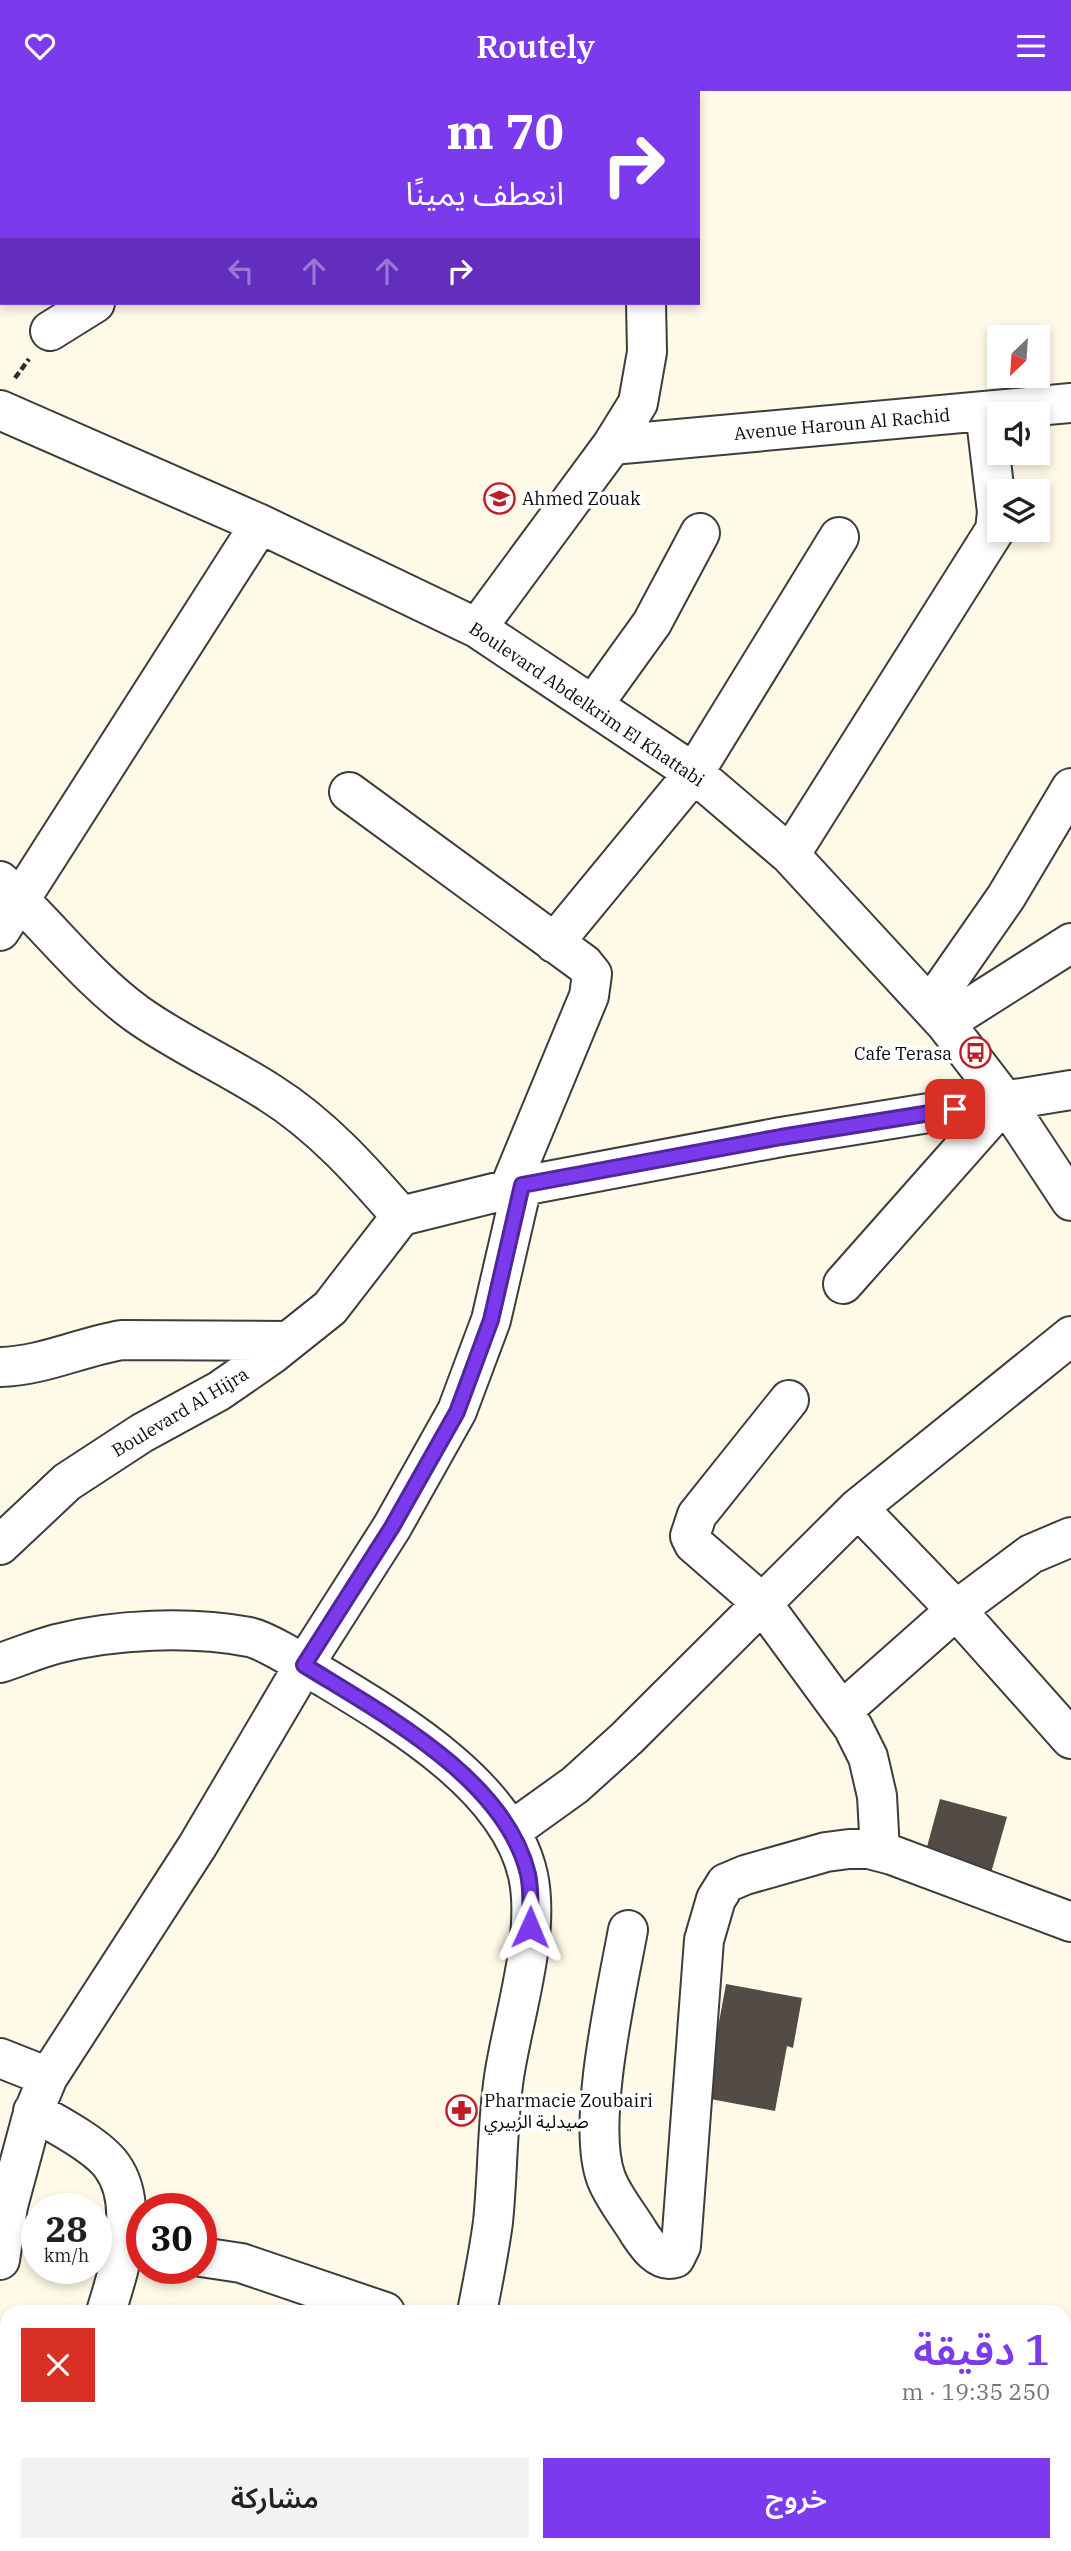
<!DOCTYPE html>
<html lang="ar">
<meta charset="utf-8">
<style>
body{margin:0;font-family:"IBM Plex Serif","Noto Sans Arabic",serif;background:#f2f2f2;color:#202124;direction:rtl;height:100vh;display:flex;flex-direction:column;font-size:26px;white-space:nowrap}
*{box-sizing:border-box;margin:0}
p{font-size:23px;color:#757577}
.icon{flex:none;width:38px;height:38px;fill:none;stroke:currentColor;stroke-width:2;stroke-linecap:round;stroke-linejoin:round}
.map{position:relative;flex:1;overflow:hidden;direction:ltr}
.details{position:absolute;left:0px;top:2214px;width:1071px;height:247px;display:flex;flex-direction:column;background:#fff;border-radius:21px 21px 0 0;box-shadow:0 4px 10px #0003;direction:rtl}
.details>*{flex:none}
.guide{position:absolute;left:0px;top:0px;width:700px;height:214px;box-shadow:0 4px 10px #0003;direction:rtl;background:#7c3aed;color:#fff;overflow:hidden}
.needle{width:46px;rotate:205deg}
.fabs{position:absolute;left:987px;top:234px;display:grid;gap:14px}
.fabs a{display:grid;place-items:center;width:63px;height:63px;border-radius:0px;background:#fff;box-shadow:0 4px 10px #0003;font-size:35px}
.speed{position:absolute;left:21px;top:2102px;display:flex;gap:14px;font-size:35px;font-weight:700;text-align:center}
.speed>*{display:grid;place-content:center;width:91px;height:91px;border-radius:50%;background:#fff;box-shadow:0 4px 10px #0003;line-height:1}
.speed small{font-size:18px;font-weight:400}
.speed .limit{border:10px solid #d22;background:#fff;color:#111}
.pin{position:absolute;display:grid;place-items:center;width:60px;height:60px;color:#fff;margin:-30px;border-radius:14px;box-shadow:0 4px 10px #0006}
.me{position:absolute;width:77px;margin:-38px;rotate:1deg;stroke-linejoin:round;filter:drop-shadow(0 0 5px #0008)}
.turn{display:flex;align-items:center;gap:24px;height:147px;padding:0 21px;font-size:32px}
.turn .icon{width:91px;height:91px;stroke-width:2.5}
.turn b{display:block;font-size:49px;line-height:60px}
.lanes{display:flex;align-items:center;height:66px;padding:0 21px;background:#0003;justify-content:center;gap:35px;direction:ltr}
.lanes .off{opacity:.35}
.round{display:grid;place-items:center;flex:none;width:74px;height:74px;border-radius:0px;background:#f2f2f2}
.summary{display:flex;align-items:center;justify-content:space-between;height:119px;padding:0 21px}
h1{font-size:42px;font-weight:600;line-height:52px;color:#7c3aed}
.cta{display:flex;gap:14px;margin-top:auto;padding:14px 21px}
.cta a{flex:1;height:80px;border-radius:0px;background:#7c3aed;color:#fff;font-size:28px;font-weight:600;line-height:80px;text-align:center}
.cta a+a{background:#f2f2f2;color:#202124}
header{display:flex;justify-content:space-between;align-items:center;height:91px;padding:0 21px;background:#7c3aed;color:#fff;font-size:32px;font-weight:600}
.map>svg:first-child{display:block}
.building{fill:#534b46}
.lines{fill:none;stroke-linecap:round;stroke-linejoin:round}
.minor-casing{stroke:#3d3d3d;stroke-width:42}
.path{stroke:#2c2c2c;stroke-width:4.5;stroke-dasharray:7 3.5;stroke-linecap:butt}
.minor{stroke:#fff;stroke-width:38}
.route-casing{stroke:#51269a;stroke-width:18}
.route{stroke:#7c3aed;stroke-width:12}
.labels{text-anchor:middle;dominant-baseline:central;stroke-width:7;stroke-linejoin:round;paint-order:stroke}
.street-label{font-size:18px;fill:#0a0a0a;stroke:#fff}
.poi-label{font-size:18px;fill:#0a0a0a;stroke:#fff;text-anchor:start}
</style>
<header><svg class="icon" aria-label="menu" viewBox="0 0 24 24"><path d="M4 6h16M4 12h16M4 18h16"/></svg>Routely<svg class="icon" aria-label="heart" viewBox="0 0 24 24"><path d="M12 20l-8-8c-3-5 5-10 8-4 3-6 11-1 8 4z"/></svg></header>
<div class="map">
<svg width="1071" height="2460" viewBox="0 0 1071 2460">
<rect width="100%" height="100%" fill="#fffae7"/>
<!-- building -->
<path class="building" d="M940 1708 1007 1726 991 1782 925 1763Z
M726 1893 802 1907 793 1957 787 1955 775 2020 705 2007Z"/>
<g class="lines">
<defs>
<path id="minor" d="M628 0V2
M173 2V0
M50 240 95 212
M0 319 260 433 477 537 694 682 790 764 945 932 1005 1010 1071 1110
M612 354 1071 312
M477 537 612 354 638 312 647 261 646 212
M593 614 652 532 700 442
M349 701 584 873 592 883 589 905 509 1098
M790 764 995 439 997 421 985 320
M0 790C47 833 85 885 137 923 179 953 227 974 270 1002 321 1034 362 1080 401 1125
M0 840 260 433
M554 852 694 682 839 446
M930 915 1006 806 1071 697
M945 932 1071 852
M843 1193 1005 1010
M0 1276C43 1275 80 1256 122 1249L288 1250
M789 1309 697 1424 690 1445 694 1453 762 1512 853 1636 868 1666 877 1705 880 1760
M858 1417 956 1519 1071 1648
M0 1454 67 1391 142 1342 219 1300 271 1264 330 1217 401 1125 522 1095 781 1046 1071 999
M0 1572C19 1566 37 1558 56 1553 115 1538 189 1535 249 1546 268 1550 306 1575 324 1586 397 1630 508 1695 528 1784 541 1844 513 1926 504 1986 497 2034 498 2082 493 2131 489 2161 483 2191 477 2221
M842 1620 956 1519 1031 1463 1071 1446
M511 1740 575 1694 627 1647 858 1417 1071 1245
M628 1839C617 1899 586 2033 606 2087 613 2106 629 2125 639 2142 647 2154 659 2172 675 2167L681 2155 704 1849 716 1808 726 1792 745 1784 826 1761 849 1758H869L892 1764 1071 1831
M0 1967 48 1986
M33 2020C56 2033 98 2055 112 2075 141 2115 119 2178 106 2221
M201 2166 241 2172 385 2221
M0 2169 8 2115 33 2022 48 1986 198 1754 304 1574 392 1436 457 1320 491 1229 522 1095
M0 2271 7 2273
M1067 2395 1071 2362
M1059 2454 1062 2460
M66 2460 68 2454
M220 2460 222 2454
M384 2460 386 2454
M995 2460 1002 2454"/>
</defs>
<!-- minor casing -->
<use href="#minor" class="minor-casing"/>
<!-- path -->
<path class="path" d="M15 287 29 268"/>
<!-- minor -->
<use href="#minor" class="minor"/>
</g>
<g class="lines">
<defs>
<path id="route" d="M530 1836C530 1818 532 1801 528 1783 505 1687 381 1622 304 1574L392 1436 457 1321 491 1229 522 1094 781 1046 955 1018"/>
</defs>
<!-- route casing -->
<use href="#route" class="route-casing"/>
<!-- route -->
<use href="#route" class="route"/>
</g>
<!-- icons -->
<defs>
<symbol id="school-ring" viewBox="-11 -11 22 22"><circle r="9.5" fill="#fff" stroke="#bf1c28" stroke-width="1.5"/><path d="M0-5L7-2L0 1L-7-2ZM-4 1L0 2.5L4 1V4Q0 6-4 4Z" fill="#bf1c28"/></symbol>
<symbol id="bus-ring" viewBox="-11 -11 22 22"><circle r="9.5" fill="#fff" stroke="#bf1c28" stroke-width="1.5"/><path d="M-5-6H5V4H4V6H2V4H-2V6H-4V4H-5ZM-3.5-4V0h7V-4ZM-3.5 1.2v1.5H-2V1.2ZM2 1.2v1.5H3.5V1.2Z" fill="#bf1c28"/></symbol>
<symbol id="pharmacy-ring" viewBox="-11 -11 22 22"><circle r="9.5" fill="#fff" stroke="#bf1c28" stroke-width="1.5"/><path d="M-2-6h4v4h4v4h-4v4h-4v-4h-4v-4h4Z" fill="#bf1c28"/></symbol>
</defs>
<g fill-rule="evenodd">
<use href="#school-ring" x="482" y="390" width="35" height="35"/>
<use href="#bus-ring" x="958" y="944" width="35" height="35"/>
<use href="#pharmacy-ring" x="444" y="2002" width="35" height="35"/>
</g>
<g class="labels">
<!-- street labels -->
<g class="street-label">
<text transform="translate(842 333) rotate(-5)">Avenue Haroun Al Rachid</text>
<text transform="translate(587 613) rotate(34)">Boulevard Abdelkrim El Khattabi</text>
<text transform="translate(180 1321) rotate(-31)">Boulevard Al Hijra</text>
</g>
<!-- poi labels -->
<g class="poi-label">
<text x="522" y="407">Ahmed Zouak</text>
<text x="952" y="962" text-anchor="end">Cafe Terasa</text>
<text x="484" y="2009">Pharmacie Zoubairi<tspan x="484" dy="21">صيدلية الزبيري</tspan></text>
</g>
</g>
</svg>
<div class="fabs">
<a><svg class="needle" viewBox="-14 -14 28 28"><path d="M0-13l5 13h-10z" fill="#e53935"/><path d="M0 13l5-13h-10z" fill="#757577"/></svg></a>
<a><svg class="icon" aria-label="sound" viewBox="0 0 24 24"><path d="M4 9h4l5-4v14l-5-4H4zM17 9q2 3 0 6"/></svg></a>
<a><svg class="icon" aria-label="layers" viewBox="0 0 24 24"><path d="M12 4l9 5-9 5-9-5zM3 14l9 5 9-5"/></svg></a>
</div>
<div class="speed"><div>28<small>km/h</small></div><div class="limit">30</div></div>
<div class="pin" style="left:955px;top:1018px;background:#d93025"><svg class="icon" aria-label="arrive" viewBox="0 0 24 24"><path d="M6 21V4h12l-3 4 3 4H6"/></svg></div>
<svg class="me" style="left:530px;top:1836px" viewBox="-20 -20 40 40"><path d="M0-17L14 15 0 8-14 15z" fill="#7c3aed" stroke="#fff" stroke-width="4"/></svg>
<div class="guide">
<div class="turn"><svg class="icon" aria-label="right" viewBox="0 0 24 24"><path d="M7 20v-9h11M14 6l5 5-5 5"/></svg><div><b>70 m</b>انعطف يمينًا</div></div>
<div class="lanes"><svg class="icon off" aria-label="left" viewBox="0 0 24 24"><path d="M17 20v-9H6M10 6l-5 5 5 5"/></svg><svg class="icon off" aria-label="ahead" viewBox="0 0 24 24"><path d="M12 20V5M6 11l6-6 6 6"/></svg><svg class="icon off" aria-label="ahead" viewBox="0 0 24 24"><path d="M12 20V5M6 11l6-6 6 6"/></svg><svg class="icon" aria-label="right" viewBox="0 0 24 24"><path d="M7 20v-9h11M14 6l5 5-5 5"/></svg></div>
</div>
<section class="details">
<div class="summary"><div><h1>1 دقيقة</h1><p>250 m · 19:35</p></div><a class="round" style="background:#d93025;color:#fff"><svg class="icon" aria-label="close" viewBox="0 0 24 24"><path d="M6 6l12 12M18 6L6 18"/></svg></a></div>
<div class="cta"><a>خروج</a><a>مشاركة</a></div>
</section>
</div>
